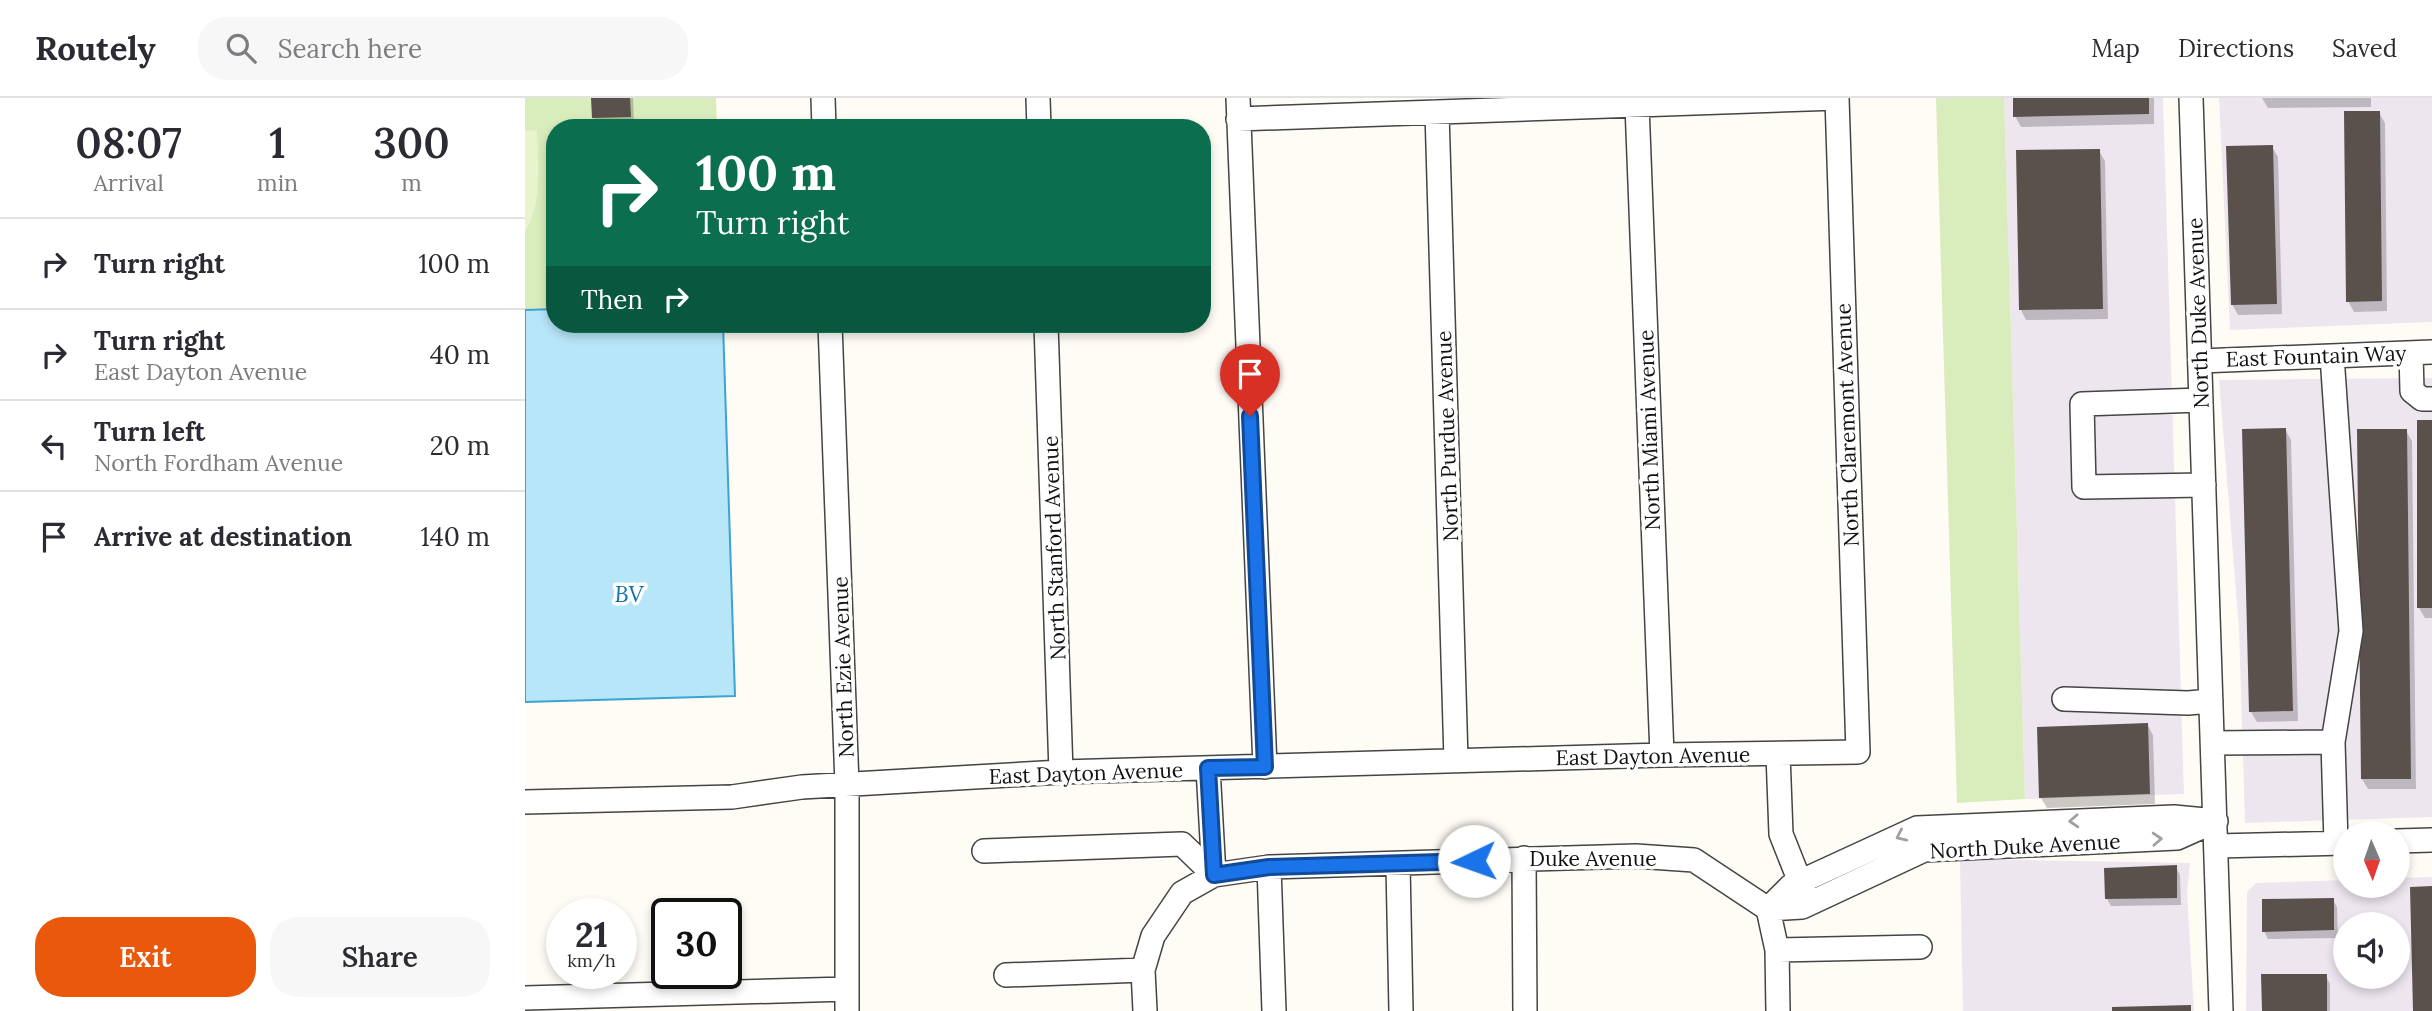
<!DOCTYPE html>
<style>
body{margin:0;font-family:Lora,serif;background:#f7f7f7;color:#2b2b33;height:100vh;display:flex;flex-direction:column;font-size:26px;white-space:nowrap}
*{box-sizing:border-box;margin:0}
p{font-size:23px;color:#7c7c81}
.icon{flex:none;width:38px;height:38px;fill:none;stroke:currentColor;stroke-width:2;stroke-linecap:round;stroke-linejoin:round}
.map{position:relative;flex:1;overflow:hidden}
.drawer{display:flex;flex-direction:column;background:#fff;width:525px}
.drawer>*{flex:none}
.top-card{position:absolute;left:21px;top:21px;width:665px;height:214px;border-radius:28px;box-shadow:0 4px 10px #0003;background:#0b6e4f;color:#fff;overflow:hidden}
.needle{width:46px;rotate:178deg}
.buttons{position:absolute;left:1808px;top:723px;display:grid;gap:14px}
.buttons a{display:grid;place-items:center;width:77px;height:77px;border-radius:50%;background:#fff;box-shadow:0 4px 10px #0003;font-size:35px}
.speed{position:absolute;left:21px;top:800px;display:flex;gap:14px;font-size:35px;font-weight:700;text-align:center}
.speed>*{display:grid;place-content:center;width:91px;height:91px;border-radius:50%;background:#fff;box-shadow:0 4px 10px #0003;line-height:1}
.speed small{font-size:18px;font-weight:400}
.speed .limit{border:4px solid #111;border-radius:10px;background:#fff;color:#111}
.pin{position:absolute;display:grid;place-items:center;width:60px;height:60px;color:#fff;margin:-72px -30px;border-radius:50% 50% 50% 0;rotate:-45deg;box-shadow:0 0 7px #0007}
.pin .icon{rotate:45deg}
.me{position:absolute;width:77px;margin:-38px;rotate:267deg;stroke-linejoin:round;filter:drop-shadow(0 0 5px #0008)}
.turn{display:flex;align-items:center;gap:24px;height:147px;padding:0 35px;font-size:32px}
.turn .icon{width:91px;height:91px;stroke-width:2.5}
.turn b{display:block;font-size:49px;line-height:60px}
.then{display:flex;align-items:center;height:66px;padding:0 35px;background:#0003;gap:14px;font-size:26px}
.eta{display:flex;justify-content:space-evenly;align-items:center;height:119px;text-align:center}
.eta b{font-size:42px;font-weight:600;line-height:49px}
.action{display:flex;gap:14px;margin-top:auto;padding:14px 35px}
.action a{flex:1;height:80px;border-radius:28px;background:#ea580c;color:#fff;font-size:28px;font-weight:600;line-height:80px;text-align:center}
.action a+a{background:#f7f7f7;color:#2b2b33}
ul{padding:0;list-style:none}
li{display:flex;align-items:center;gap:21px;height:91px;padding:0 35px;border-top:2px solid #e1e1e2}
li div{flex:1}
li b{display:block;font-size:26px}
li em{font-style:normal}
header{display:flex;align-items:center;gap:42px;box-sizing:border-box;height:98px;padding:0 35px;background:#fff;border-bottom:2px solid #e1e1e2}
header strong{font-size:33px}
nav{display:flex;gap:38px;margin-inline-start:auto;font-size:24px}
.search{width:490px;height:63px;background:#f7f7f7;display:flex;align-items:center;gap:18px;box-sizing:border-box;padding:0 24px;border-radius:28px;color:#7c7c81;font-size:26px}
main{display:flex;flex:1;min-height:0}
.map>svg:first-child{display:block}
.industrial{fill:#ede6ef;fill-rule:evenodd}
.green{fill:#d9ecbc}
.pitch{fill:#e9f3ce}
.water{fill:#b7e6f9;stroke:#3ba4d3;stroke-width:2}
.shadow{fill:#0003}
.building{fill:#5a514d}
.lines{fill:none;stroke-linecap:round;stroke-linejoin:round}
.minor-casing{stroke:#444;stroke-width:26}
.minor{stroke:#fff;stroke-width:23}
.oneway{stroke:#a0a0a0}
.route-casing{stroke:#114b97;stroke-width:18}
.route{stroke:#1a73e8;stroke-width:12}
.labels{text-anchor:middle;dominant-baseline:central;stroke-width:7;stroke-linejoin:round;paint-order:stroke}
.street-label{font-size:21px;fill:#111;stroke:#fff}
.water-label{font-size:23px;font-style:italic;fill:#1375a9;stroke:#fff}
</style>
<header>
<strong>Routely</strong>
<div class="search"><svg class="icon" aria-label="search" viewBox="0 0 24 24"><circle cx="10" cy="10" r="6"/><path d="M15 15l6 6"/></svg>Search here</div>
<nav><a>Map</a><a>Directions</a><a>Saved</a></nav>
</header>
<main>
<section class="drawer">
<div class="eta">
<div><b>08:07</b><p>Arrival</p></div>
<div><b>1</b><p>min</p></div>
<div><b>300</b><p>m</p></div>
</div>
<ul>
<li><svg class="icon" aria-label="right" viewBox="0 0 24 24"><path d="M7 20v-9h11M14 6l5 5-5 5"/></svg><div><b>Turn right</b></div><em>100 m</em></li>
<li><svg class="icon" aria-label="right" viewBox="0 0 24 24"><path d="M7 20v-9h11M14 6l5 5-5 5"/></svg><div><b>Turn right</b><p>East Dayton Avenue</p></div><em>40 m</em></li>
<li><svg class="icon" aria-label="left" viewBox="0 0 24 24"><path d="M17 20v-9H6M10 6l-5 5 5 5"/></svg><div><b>Turn left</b><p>North Fordham Avenue</p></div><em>20 m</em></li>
<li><svg class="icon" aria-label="arrive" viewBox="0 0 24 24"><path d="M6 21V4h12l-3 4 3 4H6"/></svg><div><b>Arrive at destination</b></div><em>140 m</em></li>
</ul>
<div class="action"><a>Exit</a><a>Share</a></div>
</section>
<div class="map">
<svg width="1907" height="913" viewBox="0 0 1907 913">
<rect width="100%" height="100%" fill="#fffcf5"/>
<!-- industrial -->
<path class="industrial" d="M1479 0H1638L1659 696 1500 701Z
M1694 0H1907V224L1705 232Z
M1907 280V719L1720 725 1714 531 1694 282Z
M1435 761 1665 765 1662 795 1669 913H1438Z
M1907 779V913H1721L1722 794 1731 785 1820 782V788H1872L1873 780ZM1820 826H1872V878H1820Z"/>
<!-- green -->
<path class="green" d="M0 0H191L192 30H30V211L0 212Z
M1411 0H1479L1500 701 1432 705Z"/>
<!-- pitch -->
<path class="pitch" d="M12 32C13 65 18 104 0 134V33Z"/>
<!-- water -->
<path class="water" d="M30 211V226H198L210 598 0 604V212Z"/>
<!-- shadow -->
<path class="shadow" d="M68 0H108L109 26 73 27 69 20Z
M1490 0H1629V26L1496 29 1490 18Z
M1737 0H1846V9L1743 10Z
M1854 15 1860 25 1862 213 1829 214 1823 203Z
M1747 49 1753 59 1757 216 1713 217 1707 206Z
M1574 53 1580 63 1583 221 1501 222 1496 212Z
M1907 324V520H1900L1894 510Z
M1760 331 1766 342 1773 623 1732 624 1726 614Z
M1881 333 1887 343 1891 691H1843L1837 681Z
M1622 626 1628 637 1630 706 1522 710 1516 700Z
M1651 769 1655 777 1656 807 1586 808 1582 801Z
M1808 802 1812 809 1813 840 1743 841 1739 833Z
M1801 878 1805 886V913H1738Z"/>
<!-- building -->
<path class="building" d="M66 0H105L106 19 67 20Z
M1488 0H1624V16L1488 19Z
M1819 13H1855L1857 203 1821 204Z
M1748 47 1752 206 1706 207 1701 48Z
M1575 51 1578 211 1494 212 1491 52Z
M1892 322H1907V510H1892Z
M1761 330 1768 613 1724 614 1717 331Z
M1832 331H1882L1886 681H1836Z
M1623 625 1625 696 1514 700 1512 629Z
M1652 767V800L1580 801 1579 770Z
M1907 788V913H1888L1885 789Z
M1809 800V832L1737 834V801Z
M1736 876H1802V913H1737Z
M1666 907V913H1587V909Z"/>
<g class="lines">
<defs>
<path id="minor" d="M298 0 299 30
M513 0 514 30
M713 0 740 669
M1666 0 1696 913
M1112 7 1137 657
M912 14 931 662
M305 226 322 687V913
M521 226 536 674
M1886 255 1887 293 1897 301H1907
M1807 258 1826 533 1808 644
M1675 263 1907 254
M1676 302 1557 306 1559 389 1679 387
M1539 601 1663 605 1686 603
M1688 645 1808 644 1811 745
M1253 656 1256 736 1281 799
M683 670 689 777
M0 704 207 699 277 689 536 674 1137 657 1333 654 1312 0 713 21
M1872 743 1907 742
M1692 748 1820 745
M459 753 657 746 689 777
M999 760 1000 913
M873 767 876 913
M744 769 749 913
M1243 811 1266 788 1392 730 1649 719 1691 723
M1243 811 1277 809 1399 752 1652 740 1688 724
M1252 852 1395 849
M481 877 618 872
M0 900 322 891
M620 913 618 872 628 838 657 795 689 777 744 769 1111 758 1169 762 1243 811 1252 852 1253 913"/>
</defs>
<!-- minor casing -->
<use href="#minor" class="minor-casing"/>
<!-- minor -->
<use href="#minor" class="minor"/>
</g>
<!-- one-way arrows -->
<defs><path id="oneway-chevron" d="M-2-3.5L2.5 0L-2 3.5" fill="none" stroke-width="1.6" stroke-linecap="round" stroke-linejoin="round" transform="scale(1.75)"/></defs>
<g class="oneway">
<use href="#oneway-chevron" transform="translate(1549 723) rotate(177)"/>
<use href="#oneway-chevron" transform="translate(1376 738) rotate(155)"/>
<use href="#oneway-chevron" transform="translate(1632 741) rotate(-3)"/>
</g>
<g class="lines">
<defs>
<path id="route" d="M725 318 740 669 683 670 689 777 744 769 949 763"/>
</defs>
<!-- route casing -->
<use href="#route" class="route-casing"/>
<!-- route -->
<use href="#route" class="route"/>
</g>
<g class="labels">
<!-- street labels -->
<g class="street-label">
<text transform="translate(1673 215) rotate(-92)">North Duke Avenue</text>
<text transform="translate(1791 258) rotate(-2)">East Fountain Way</text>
<text transform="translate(1322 327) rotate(-92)">North Claremont Avenue</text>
<text transform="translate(1124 332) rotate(-92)">North Miami Avenue</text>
<text transform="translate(922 338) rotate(-92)">North Purdue Avenue</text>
<text transform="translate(529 450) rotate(-92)">North Stanford Avenue</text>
<text transform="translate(318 569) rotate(-92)">North Ezie Avenue</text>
<text transform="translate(1128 658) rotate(-1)">East Dayton Avenue</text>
<text transform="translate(561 675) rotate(-2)">East Dayton Avenue</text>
<text transform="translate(1500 748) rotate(-3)">North Duke Avenue</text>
<text x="1068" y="760">Duke Avenue</text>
</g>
<!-- water labels -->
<g class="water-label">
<text x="104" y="495">BV</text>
</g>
</g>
</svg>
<div class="buttons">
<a><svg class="needle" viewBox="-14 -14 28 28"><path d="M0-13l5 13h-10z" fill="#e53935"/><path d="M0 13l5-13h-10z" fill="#7c7c81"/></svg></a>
<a><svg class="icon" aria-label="sound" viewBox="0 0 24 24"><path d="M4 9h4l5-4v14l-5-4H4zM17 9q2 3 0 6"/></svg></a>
</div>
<div class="speed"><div>21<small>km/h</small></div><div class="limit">30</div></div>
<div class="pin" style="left:725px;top:318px;background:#d93025"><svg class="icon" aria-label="arrive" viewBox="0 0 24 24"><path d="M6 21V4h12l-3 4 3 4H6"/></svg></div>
<svg class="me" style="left:949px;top:763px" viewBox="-20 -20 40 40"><circle r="19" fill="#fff"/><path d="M0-13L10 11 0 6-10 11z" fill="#1a73e8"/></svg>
<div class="top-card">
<div class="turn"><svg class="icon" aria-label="right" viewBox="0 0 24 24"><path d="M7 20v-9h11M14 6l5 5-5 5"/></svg><div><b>100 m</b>Turn right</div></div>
<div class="then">Then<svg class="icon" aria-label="right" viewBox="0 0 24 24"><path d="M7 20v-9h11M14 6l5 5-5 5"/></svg></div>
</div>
</div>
</main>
